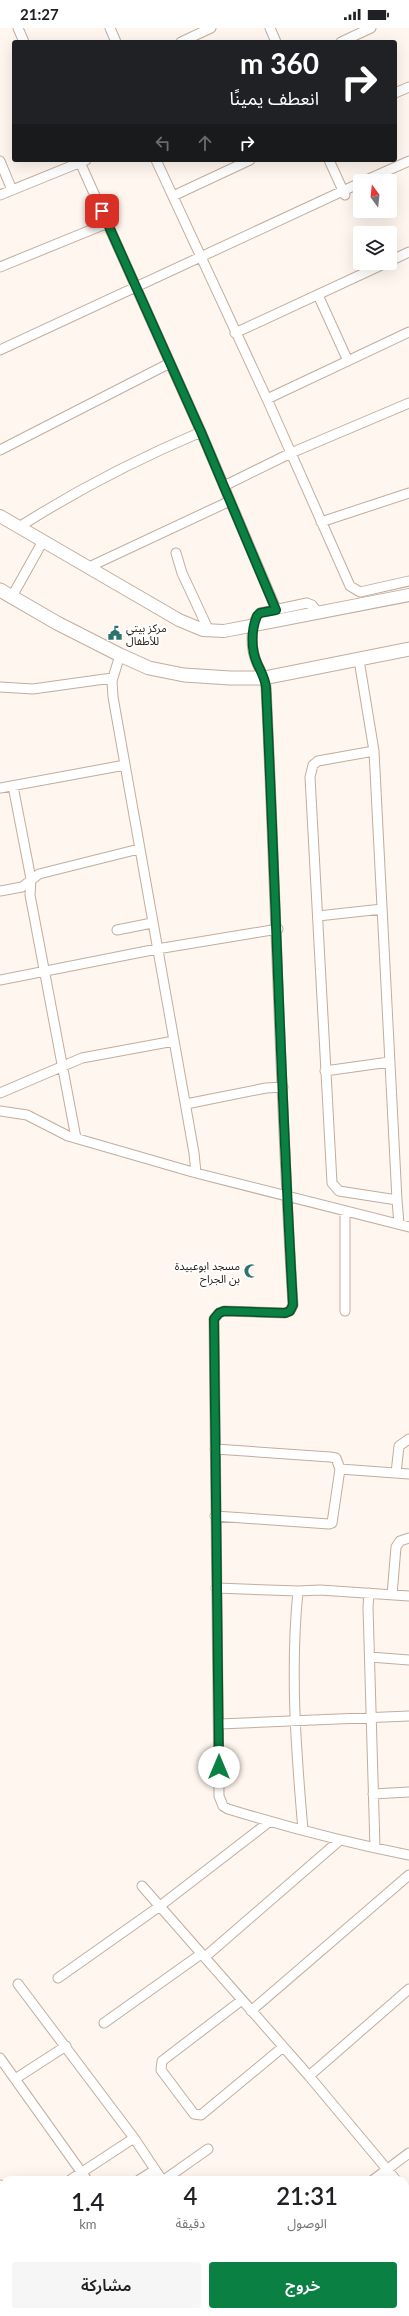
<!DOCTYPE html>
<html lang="ar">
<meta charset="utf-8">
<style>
body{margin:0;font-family:Lato,"Noto Sans Arabic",sans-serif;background:#f6f6f6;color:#202124;direction:rtl;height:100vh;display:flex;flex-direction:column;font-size:15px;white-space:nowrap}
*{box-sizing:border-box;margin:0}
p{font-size:13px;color:#757577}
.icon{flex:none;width:22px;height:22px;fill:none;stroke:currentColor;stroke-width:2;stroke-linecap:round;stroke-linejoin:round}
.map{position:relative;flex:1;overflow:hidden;direction:ltr}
.side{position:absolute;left:0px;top:2148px;width:409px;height:140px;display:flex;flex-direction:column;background:#fff;border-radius:12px 12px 0 0;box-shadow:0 4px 16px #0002;direction:rtl}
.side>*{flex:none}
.banner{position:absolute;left:12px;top:12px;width:385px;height:122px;border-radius:4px;box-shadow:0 4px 16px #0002;direction:rtl;background:#202124;color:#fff;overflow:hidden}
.needle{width:26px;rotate:345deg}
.buttons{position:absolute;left:353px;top:146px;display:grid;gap:8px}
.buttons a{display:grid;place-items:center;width:44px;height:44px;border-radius:4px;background:#fff;box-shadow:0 4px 16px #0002;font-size:20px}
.pin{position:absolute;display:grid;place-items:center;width:34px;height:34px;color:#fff;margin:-17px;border-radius:8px;box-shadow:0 2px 6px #0006}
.me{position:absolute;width:44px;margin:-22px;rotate:0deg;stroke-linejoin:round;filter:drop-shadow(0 0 3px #0008)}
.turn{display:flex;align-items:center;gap:14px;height:84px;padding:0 12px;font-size:18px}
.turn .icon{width:52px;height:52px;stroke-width:2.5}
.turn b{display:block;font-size:28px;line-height:34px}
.lanes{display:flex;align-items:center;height:38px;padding:0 12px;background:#0003;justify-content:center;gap:20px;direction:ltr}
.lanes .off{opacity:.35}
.eta{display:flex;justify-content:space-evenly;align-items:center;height:68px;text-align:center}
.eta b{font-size:24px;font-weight:600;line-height:28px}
.cta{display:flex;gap:8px;margin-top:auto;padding:8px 12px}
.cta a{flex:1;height:46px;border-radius:4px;background:#0b8043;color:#fff;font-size:16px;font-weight:600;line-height:46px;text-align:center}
.cta a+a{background:#f6f6f6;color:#202124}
.status{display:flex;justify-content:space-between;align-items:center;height:28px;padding:0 20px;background:#fff;direction:ltr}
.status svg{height:11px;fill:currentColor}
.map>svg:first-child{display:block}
.green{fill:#debac0}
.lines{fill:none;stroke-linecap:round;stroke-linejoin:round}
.minor-casing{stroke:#c2ad9d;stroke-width:11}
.tertiary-casing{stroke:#c2ad9d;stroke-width:14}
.secondary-casing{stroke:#c2ad9d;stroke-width:15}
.minor{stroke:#fff;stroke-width:9}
.tertiary{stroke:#fff;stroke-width:12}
.secondary{stroke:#fff;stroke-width:13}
.route-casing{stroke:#07532c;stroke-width:10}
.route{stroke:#0b8043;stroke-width:7}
.labels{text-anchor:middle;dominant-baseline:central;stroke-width:4;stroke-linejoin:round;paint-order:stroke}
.poi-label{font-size:11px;fill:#241c16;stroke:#fff;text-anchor:start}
</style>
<div class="status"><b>21:27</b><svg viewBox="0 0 49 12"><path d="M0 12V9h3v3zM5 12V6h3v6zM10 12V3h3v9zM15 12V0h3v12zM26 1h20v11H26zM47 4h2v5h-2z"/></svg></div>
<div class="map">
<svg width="409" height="2288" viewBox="0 0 409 2288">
<rect width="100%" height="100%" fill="#fff6ef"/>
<!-- green -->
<path class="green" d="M409 2219V2288H272L269 2284H405V2222Z"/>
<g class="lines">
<defs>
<path id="minor" d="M18 0 24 14
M110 0 116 14
M270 0 276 14
M181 14 211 0
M341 14 371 0
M395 65 409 59
M79 132 201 404 276 581
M156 132 267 371 350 558 360 564 409 553
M329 132 345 167
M0 133 12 162
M364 153 409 133
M0 167 86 132
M173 168 250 132
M390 233 409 224
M0 239 108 195
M318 267 348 333
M235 305 386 235
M0 322 360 155
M267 371 409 304
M0 422 170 335
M224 458 291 425 409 375
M321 494 409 465
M19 499C77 462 137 431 201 404
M176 525 182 545 209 603
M89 539 230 473
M15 563 43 513
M318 585 312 577 307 575 260 585C250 593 251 619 255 630 258 640 265 648 266 659 276 865 280 1071 293 1277L290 1283 285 1285 224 1283 219 1285 214 1291 219 1768 223 1778 228 1781C287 1799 348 1815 409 1827
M120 627 112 653 113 669 194 1125 196 1145
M359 632 374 723 397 1172 339 1163 332 1155 310 749 313 737 318 733 374 723
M0 659 33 661 112 650
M13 758 31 851 30 867 76 1110
M0 760 125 737
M0 863 22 859 39 846 139 821
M318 888 382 881
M117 902 152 895
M0 952 157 921 278 901
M325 1043 389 1034
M0 1065 82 1030 174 1013
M186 1076 266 1060 283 1059
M0 1083 27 1087 68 1108 196 1145 409 1199
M397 1172 399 1196
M345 1184V1283
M215 1421 330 1429 336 1430 340 1441
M396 1445 399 1418 409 1411
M215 1488 329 1496 332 1495 340 1441 409 1446
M216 1560 298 1563
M369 1565 368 1579 375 1820
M392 1567 396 1519 400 1513 409 1510
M370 1629 409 1632
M219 1696 409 1688
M373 1766 409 1764
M303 1802C296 1722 290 1643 298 1563L320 1562 409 1568
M142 1858 309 2048 396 2152
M205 1929 340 1812
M58 1950 160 1878 269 1794
M18 1956 134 2110 162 2152
M242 1972 162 2033 161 2042 194 2086 201 2087 283 2019
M251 1983 409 1847
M104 1995 201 1926
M0 2030 87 2152
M309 2048 409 1961
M15 2051 66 2018
M70 2152 134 2110
M139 2152 155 2142
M164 2152 208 2121
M373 2152 409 2125
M0 2157 4 2163
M405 2164 409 2169
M0 2197 4 2195
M0 2259 4 2265
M16 2284 19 2288
M85 2284 87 2288
M178 2284 180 2288
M187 2288 193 2284"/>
<path id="tertiary" d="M0 488 179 592 203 602 224 603 409 567"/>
<path id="secondary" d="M0 562 57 595 120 627 149 640 184 647 230 650H264L409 621"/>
</defs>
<!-- minor casing -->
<use href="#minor" class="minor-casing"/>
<!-- tertiary casing -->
<use href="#tertiary" class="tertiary-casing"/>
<!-- secondary casing -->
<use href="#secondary" class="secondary-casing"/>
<!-- minor -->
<use href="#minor" class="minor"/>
<!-- tertiary -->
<use href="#tertiary" class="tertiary"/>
<!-- secondary -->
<use href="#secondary" class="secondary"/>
</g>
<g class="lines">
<defs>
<path id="route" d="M102 183 201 404 276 582 260 585 257 588C251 602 251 621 257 635 261 644 265 650 266 659 276 865 281 1071 293 1277L290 1283 285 1285 224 1283 219 1285 214 1291 219 1739"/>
</defs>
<!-- route casing -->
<use href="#route" class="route-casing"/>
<!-- route -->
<use href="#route" class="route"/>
</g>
<!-- icons -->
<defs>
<symbol id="civic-bare" viewBox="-9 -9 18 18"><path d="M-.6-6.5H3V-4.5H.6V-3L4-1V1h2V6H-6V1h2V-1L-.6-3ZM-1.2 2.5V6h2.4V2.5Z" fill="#2b746d" stroke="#fff" stroke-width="2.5" paint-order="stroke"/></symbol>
<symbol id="mosque-bare" viewBox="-9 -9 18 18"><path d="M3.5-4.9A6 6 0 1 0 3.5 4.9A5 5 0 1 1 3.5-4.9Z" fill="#2b746d" stroke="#fff" stroke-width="2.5" paint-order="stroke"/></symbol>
</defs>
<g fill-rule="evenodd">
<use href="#civic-bare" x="105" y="595" width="20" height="20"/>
<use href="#mosque-bare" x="241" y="1233" width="20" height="20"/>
</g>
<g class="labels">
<!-- poi labels -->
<g class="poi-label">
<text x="126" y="599">مركز بيتي<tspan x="126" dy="13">للأطفال</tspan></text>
<text x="240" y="1237" text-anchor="end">مسجد ابوعبيدة<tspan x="240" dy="13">بن الجراح</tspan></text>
</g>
</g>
</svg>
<div class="buttons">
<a><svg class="needle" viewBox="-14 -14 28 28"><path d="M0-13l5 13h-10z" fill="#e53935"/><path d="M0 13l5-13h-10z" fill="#757577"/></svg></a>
<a><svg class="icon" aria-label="layers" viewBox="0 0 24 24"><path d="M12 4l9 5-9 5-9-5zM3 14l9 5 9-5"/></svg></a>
</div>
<div class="pin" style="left:102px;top:183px;background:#d93025"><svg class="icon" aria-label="arrive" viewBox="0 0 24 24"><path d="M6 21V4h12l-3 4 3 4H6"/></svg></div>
<svg class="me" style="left:219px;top:1739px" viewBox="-20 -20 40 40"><circle r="19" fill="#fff"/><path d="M0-13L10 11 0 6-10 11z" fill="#0b8043"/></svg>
<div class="banner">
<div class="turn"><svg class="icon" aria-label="right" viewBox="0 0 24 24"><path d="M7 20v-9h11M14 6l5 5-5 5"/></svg><div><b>360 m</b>انعطف يمينًا</div></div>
<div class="lanes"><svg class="icon off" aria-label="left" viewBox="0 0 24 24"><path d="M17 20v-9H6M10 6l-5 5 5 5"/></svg><svg class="icon off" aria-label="ahead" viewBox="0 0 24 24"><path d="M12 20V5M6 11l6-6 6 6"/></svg><svg class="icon" aria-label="right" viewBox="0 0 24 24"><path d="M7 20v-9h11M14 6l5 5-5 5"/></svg></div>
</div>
<section class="side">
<div class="eta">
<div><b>21:31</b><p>الوصول</p></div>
<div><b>4</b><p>دقيقة</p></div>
<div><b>1.4</b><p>km</p></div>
</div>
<div class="cta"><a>خروج</a><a>مشاركة</a></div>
</section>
</div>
